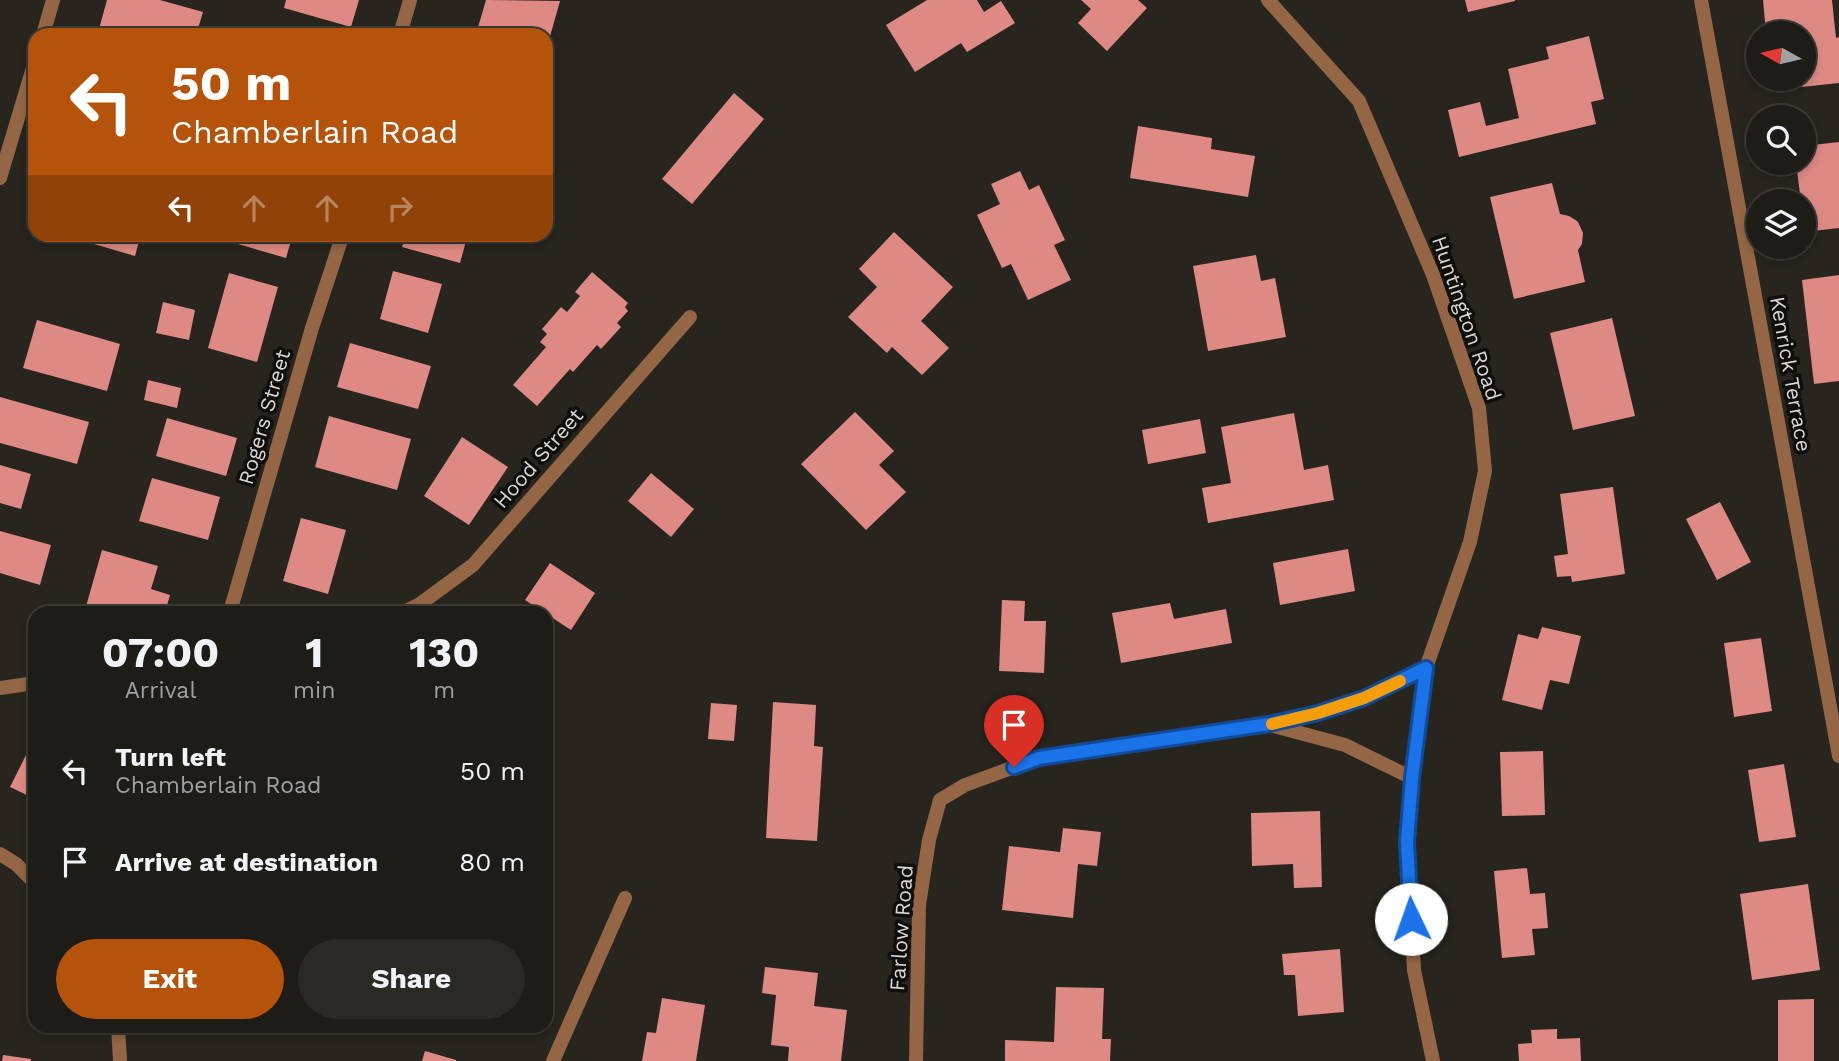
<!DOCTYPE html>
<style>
body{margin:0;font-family:"Work Sans",sans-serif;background:#2a2923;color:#f1f3f6;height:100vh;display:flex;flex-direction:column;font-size:26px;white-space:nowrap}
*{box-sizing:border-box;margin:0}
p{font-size:23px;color:#a0a1a1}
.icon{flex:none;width:38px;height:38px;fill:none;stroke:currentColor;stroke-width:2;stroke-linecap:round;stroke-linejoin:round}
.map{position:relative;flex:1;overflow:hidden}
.sheet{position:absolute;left:28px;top:606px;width:525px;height:427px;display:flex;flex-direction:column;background:#1d1c16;border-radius:21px;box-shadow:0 4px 10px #0003,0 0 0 2px #3b3a35}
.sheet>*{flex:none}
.hud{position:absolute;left:28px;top:28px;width:525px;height:214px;border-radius:21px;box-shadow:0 4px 10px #0003,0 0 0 2px #3b3a35;background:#b45309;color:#fff;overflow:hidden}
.needle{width:46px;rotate:278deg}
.buttons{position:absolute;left:1746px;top:21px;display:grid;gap:14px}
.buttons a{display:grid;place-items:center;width:70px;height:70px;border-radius:50%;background:#1d1c16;box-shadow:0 4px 10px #0003,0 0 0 2px #3b3a35;font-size:35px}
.pin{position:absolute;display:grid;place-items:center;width:60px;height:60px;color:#fff;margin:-72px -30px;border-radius:50% 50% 50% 0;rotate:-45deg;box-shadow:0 0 7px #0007}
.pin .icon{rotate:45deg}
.me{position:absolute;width:77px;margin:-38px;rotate:357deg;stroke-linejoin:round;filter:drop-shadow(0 0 5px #0008)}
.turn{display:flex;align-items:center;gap:24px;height:147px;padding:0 28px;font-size:32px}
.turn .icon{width:91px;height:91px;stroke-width:2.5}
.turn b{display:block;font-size:49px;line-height:60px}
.lanes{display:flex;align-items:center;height:66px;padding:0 28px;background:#0003;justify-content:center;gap:35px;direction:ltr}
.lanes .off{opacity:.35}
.eta{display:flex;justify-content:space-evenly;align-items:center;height:119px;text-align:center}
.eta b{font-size:42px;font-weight:700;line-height:49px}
.button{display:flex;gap:14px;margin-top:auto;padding:14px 28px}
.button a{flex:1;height:80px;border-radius:42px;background:#b45309;color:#fff;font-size:28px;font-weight:700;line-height:80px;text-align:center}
.button a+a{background:#2a2923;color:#f1f3f6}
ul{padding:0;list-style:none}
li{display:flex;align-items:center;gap:21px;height:91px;padding:0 28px}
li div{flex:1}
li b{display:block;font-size:26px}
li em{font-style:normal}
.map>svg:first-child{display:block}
.building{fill:#df8984}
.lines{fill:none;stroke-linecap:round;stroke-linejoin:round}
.minor{stroke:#946646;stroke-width:14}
.route-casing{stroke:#114b97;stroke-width:18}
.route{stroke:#1a73e8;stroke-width:12}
.slow{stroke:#f59e0b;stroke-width:12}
.labels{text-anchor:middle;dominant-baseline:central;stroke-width:7;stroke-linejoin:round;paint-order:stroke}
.street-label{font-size:21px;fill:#d8d7d2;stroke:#0f0e0b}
</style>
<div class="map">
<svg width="1839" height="1061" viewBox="0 0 1839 1061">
<rect width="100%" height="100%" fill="#27251e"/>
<!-- building -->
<path class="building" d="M107 0H160L203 12 196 35H121L99 29Z
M286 0H359L351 27 284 8Z
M486 0 560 1 547 47 546 35 476 34Z
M927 0H977L984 12 1001 1 1015 23 967 52 961 43 915 72 886 25Z
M1081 0H1138L1147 8 1107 51 1078 23 1091 9Z
M1465 0H1515V1L1468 12Z
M1763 0H1832L1836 38 1839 37V83L1773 90 1772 79H1804V33H1766Z
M1589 36 1604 99 1591 102 1596 124 1459 157 1448 110 1480 102 1486 126 1519 118 1508 69 1549 59 1546 47Z
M734 93 764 119 692 204 662 179Z
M1138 126 1212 138 1211 149 1255 156 1248 197 1130 178Z
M1839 142V228L1804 232V201H1801L1796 163H1804V146Z
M1020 171 1029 190 1039 185 1065 240 1054 245 1071 280 1028 300 1011 264 1002 268 977 215 1000 204 991 184Z
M1552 183 1560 214 1569 216 1574 219 1578 222 1583 233 1582 244 1578 250 1585 282 1514 299 1490 197Z
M894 232 953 287 921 321 949 348 922 375 892 347 887 353 848 317 877 287 859 269Z
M60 234H141L135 256Z
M204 234H293L286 258Z
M406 234H468L460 263 402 247Z
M1256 255 1261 281 1275 278 1286 337 1208 351 1193 266Z
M393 271 442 284 428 333 380 319Z
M592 272 628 303 625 307 628 311 617 323 621 327 601 349 597 345 573 372 570 369 537 406 513 385 546 347 540 342 547 334 542 329 561 307 567 312 580 296 575 292Z
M229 273 278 287 257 362 208 348Z
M1839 275V381L1814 384 1802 280Z
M163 302 195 310 189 340 156 333Z
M1612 318 1635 416 1573 430 1550 333Z
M37 320 120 344 107 391 23 368Z
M350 343 431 366 418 409 337 387Z
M148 380 181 388 177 408 144 400Z
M0 397 89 422 77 464 0 443Z
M855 412 894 451 879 465 906 492 866 530 801 464Z
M1294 413 1304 470 1328 465 1334 500 1208 523 1202 488 1231 483 1221 427Z
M329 416 411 439 397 490 315 467Z
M167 418 237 438 226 476 156 456Z
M1200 419 1206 453 1148 464 1142 430Z
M462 437 508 467 469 525 424 496Z
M0 465 31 474 21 509 0 503Z
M651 473 694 509 671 537 628 501Z
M152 478 220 497 208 540 139 521Z
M1613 487 1625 574 1572 582 1571 576 1557 577 1554 556 1568 554 1560 494Z
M1720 502 1751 562 1717 580 1686 519Z
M301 518 346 530 328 594 283 581Z
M0 531 51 545 40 585 0 573Z
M1348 549 1355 591 1280 605 1273 563Z
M102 550 158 566 151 589 170 595 165 612H93L85 610Z
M550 563 595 593 571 630 525 600Z
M1002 600 1025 601 1024 621H1046L1044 673 999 671Z
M1170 603 1174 619 1226 609 1232 643 1121 663 1112 613Z
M1542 627 1581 636 1569 684 1550 680 1542 710 1502 700 1518 634 1538 639Z
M1761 638 1772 711 1734 717 1724 643Z
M773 702 816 705 814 746 823 747 817 841 766 838Z
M711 703 737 705 734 741 708 739Z
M29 749 35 752V799L10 787Z
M1543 751 1545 815 1502 816 1500 752Z
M1784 764 1796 837 1759 842 1748 770Z
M1320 811 1322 887 1294 888 1293 864 1252 866 1251 813Z
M1063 828 1101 832 1097 866 1078 864 1073 918 1002 910 1009 846 1060 852Z
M1527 868 1530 894 1545 893 1548 928 1532 929 1535 955 1502 958 1494 871Z
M1808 884 1820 970 1752 980 1740 894Z
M1340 949 1344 1012 1298 1016 1295 975H1284L1282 954Z
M765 967 818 973 814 1006 847 1010 841 1061H788L789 1047 771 1045 776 995 762 993Z
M1056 987 1104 988 1102 1039H1111L1110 1061H1005V1040L1054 1042Z
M662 998 705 1005 696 1061H642L647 1032 656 1033Z
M1814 999V1061H1778V1000Z
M205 1026H240V1027L206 1033Z
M1557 1029V1039L1580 1038 1581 1061H1519L1518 1044 1532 1043 1531 1030Z
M425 1051 456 1060V1061H422Z
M3 1055 31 1059V1061H2Z"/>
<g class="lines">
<!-- minor -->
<path class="minor" d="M1268 0 1359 101 1433 275 1479 408 1485 471 1470 542 1426 668 1412 778 1407 842 1414 970 1433 1061
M1701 0 1839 756
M43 35 53 0
M400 35 410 0
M0 178 35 61
M230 612 312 328 343 234
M404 612 420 604 473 565 690 317
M0 688 35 683
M1270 725 1345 745 1412 778
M0 854 16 864 35 883
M118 1026 120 1061
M553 1061 625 898
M916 1061 919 905 929 840 940 800 965 785 1039 758 1269 725 1318 713 1364 698 1426 668"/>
</g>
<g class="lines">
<defs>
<path id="route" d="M1014 767 1039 758 1269 724 1318 713 1364 698 1426 668 1412 778 1407 842 1411 919"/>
</defs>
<!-- route casing -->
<use href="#route" class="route-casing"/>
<!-- route -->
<use href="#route" class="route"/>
<!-- slow -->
<path class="slow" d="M1272 724 1318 713 1364 698 1400 681"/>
</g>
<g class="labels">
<!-- street labels -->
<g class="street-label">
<text transform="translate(1467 318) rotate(71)">Huntington Road</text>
<text transform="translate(1791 374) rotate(80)">Kenrick Terrace</text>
<text transform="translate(264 417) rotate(-74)">Rogers Street</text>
<text transform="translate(538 458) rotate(-49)">Hood Street</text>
<text transform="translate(901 928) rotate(-86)">Farlow Road</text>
</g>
</g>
</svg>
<div class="buttons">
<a><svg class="needle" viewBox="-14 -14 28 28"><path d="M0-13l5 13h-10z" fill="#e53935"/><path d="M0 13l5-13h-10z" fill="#a0a1a1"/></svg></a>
<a><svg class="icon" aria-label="search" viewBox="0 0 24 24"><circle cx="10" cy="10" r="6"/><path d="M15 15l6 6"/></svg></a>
<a><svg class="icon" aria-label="layers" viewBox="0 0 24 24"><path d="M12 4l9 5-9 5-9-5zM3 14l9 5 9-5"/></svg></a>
</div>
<div class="pin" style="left:1014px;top:767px;background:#d93025"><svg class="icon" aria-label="arrive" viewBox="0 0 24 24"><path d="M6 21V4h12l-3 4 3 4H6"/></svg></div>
<svg class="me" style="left:1411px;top:919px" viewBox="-20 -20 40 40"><circle r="19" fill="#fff"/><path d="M0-13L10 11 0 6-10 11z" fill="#1a73e8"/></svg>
<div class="hud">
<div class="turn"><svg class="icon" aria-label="left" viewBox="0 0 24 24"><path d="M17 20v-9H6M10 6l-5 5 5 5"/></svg><div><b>50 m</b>Chamberlain Road</div></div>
<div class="lanes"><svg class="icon" aria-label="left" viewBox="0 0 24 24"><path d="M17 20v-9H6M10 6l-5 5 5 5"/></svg><svg class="icon off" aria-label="ahead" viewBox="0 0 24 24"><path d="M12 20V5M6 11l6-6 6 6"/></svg><svg class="icon off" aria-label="ahead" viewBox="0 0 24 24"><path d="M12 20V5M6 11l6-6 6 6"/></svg><svg class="icon off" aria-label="right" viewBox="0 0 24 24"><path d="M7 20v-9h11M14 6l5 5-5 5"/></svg></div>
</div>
<section class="sheet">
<div class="eta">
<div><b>07:00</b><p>Arrival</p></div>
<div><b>1</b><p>min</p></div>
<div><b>130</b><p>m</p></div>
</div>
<ul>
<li><svg class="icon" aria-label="left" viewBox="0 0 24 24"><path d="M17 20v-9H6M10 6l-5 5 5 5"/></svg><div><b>Turn left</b><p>Chamberlain Road</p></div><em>50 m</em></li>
<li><svg class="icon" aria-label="arrive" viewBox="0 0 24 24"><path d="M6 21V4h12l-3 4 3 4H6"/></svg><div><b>Arrive at destination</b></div><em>80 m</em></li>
</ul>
<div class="button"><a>Exit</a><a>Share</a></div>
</section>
</div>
